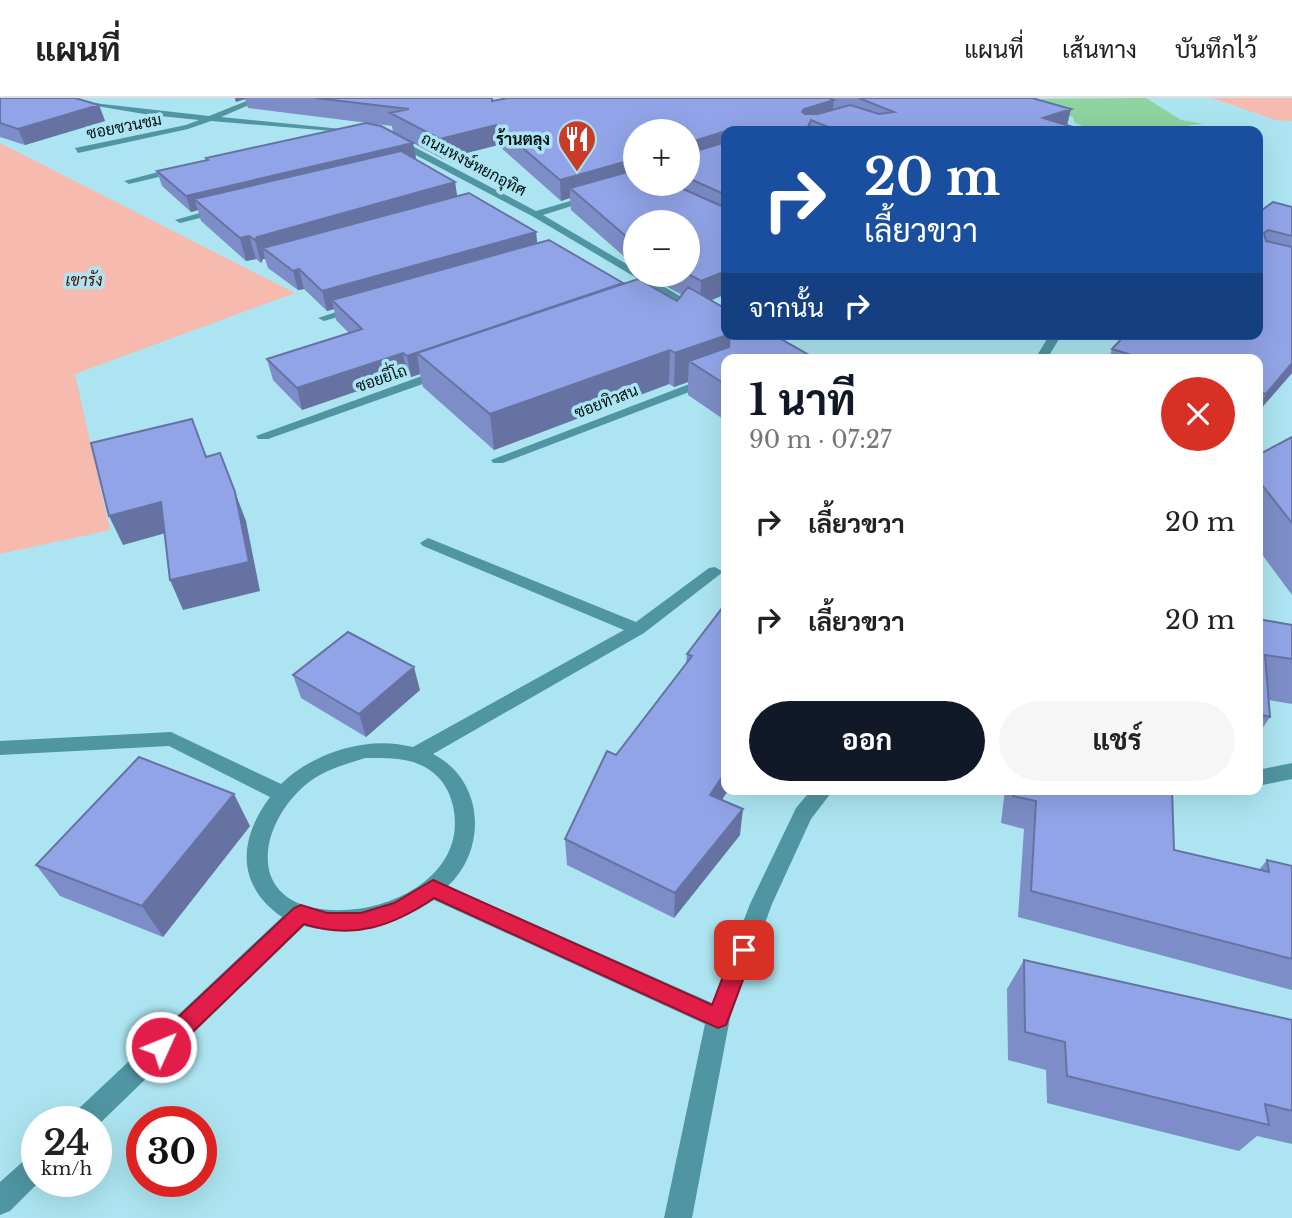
<!DOCTYPE html>
<html lang="th">
<meta charset="utf-8">
<style>
body{margin:0;font-family:"Libre Baskerville",Sarabun,serif;background:#f6f6f6;color:#222;height:100vh;display:flex;flex-direction:column;font-size:26px;white-space:nowrap}
*{box-sizing:border-box;margin:0}
p{font-size:23px;color:#767676}
.icon{flex:none;width:38px;height:38px;fill:none;stroke:currentColor;stroke-width:2;stroke-linecap:round;stroke-linejoin:round}
.map{position:relative;flex:1;overflow:hidden}
.details{position:absolute;left:721px;top:256px;width:542px;height:441px;display:flex;flex-direction:column;background:#fff;border-radius:14px;box-shadow:0 7px 28px #0002}
.details>*{flex:none}
.top-card{position:absolute;left:721px;top:28px;width:542px;height:214px;border-radius:14px;box-shadow:0 7px 28px #0002;background:#1a4fa0;color:#fff;overflow:hidden}
.fabs{position:absolute;left:623px;top:21px;display:grid;gap:14px}
.fabs a{display:grid;place-items:center;width:77px;height:77px;border-radius:50%;background:#fff;box-shadow:0 7px 28px #0002;font-size:35px}
.speed{position:absolute;left:21px;top:1008px;display:flex;gap:14px;font-size:35px;font-weight:700;text-align:center}
.speed>*{display:grid;place-content:center;width:91px;height:91px;border-radius:50%;background:#fff;box-shadow:0 7px 28px #0002;line-height:1}
.speed small{font-size:18px;font-weight:400}
.speed .limit{border:10px solid #d22;background:#fff;color:#111}
.pin{position:absolute;display:grid;place-items:center;width:60px;height:60px;color:#fff;margin:-30px;border-radius:14px;box-shadow:0 4px 10px #0006}
.me{position:absolute;width:77px;margin:-38px;rotate:46deg;stroke-linejoin:round;filter:drop-shadow(0 0 5px #0008)}
.turn{display:flex;align-items:center;gap:24px;height:147px;padding:0 28px;font-size:32px}
.turn .icon{width:91px;height:91px;stroke-width:2.5}
.turn b{display:block;font-size:49px;line-height:60px}
.then{display:flex;align-items:center;height:66px;padding:0 28px;background:#0003;gap:14px;font-size:26px}
.round{display:grid;place-items:center;flex:none;width:74px;height:74px;border-radius:37px;background:#f6f6f6}
.overview{display:flex;align-items:center;justify-content:space-between;height:119px;padding:0 28px}
h1{font-size:42px;font-weight:700;line-height:52px;color:#111827}
.action{display:flex;gap:14px;margin-top:auto;padding:14px 28px}
.action a{flex:1;height:80px;border-radius:42px;background:#111827;color:#fff;font-size:28px;font-weight:700;line-height:80px;text-align:center}
.action a+a{background:#f6f6f6;color:#222}
ul{padding:0;list-style:none}
li{display:flex;align-items:center;gap:21px;height:98px;padding:0 28px}
li div{flex:1}
li b{display:block;font-size:26px}
li em{font-style:normal}
header{display:flex;align-items:center;gap:42px;box-sizing:border-box;height:98px;padding:0 35px;background:#fff;border-bottom:2px solid #e0e0e0}
header strong{font-size:33px}
nav{display:flex;gap:38px;margin-inline-start:auto;font-size:24px}
.map>svg:first-child{display:block}
.green{fill:#f7baae}
.water{fill:#8fd3a0}
.lines{fill:none;stroke-linecap:round;stroke-linejoin:round}
.minor{fill:#5095a2;fill-rule:evenodd}
.wall{fill:#7d8dc7;fill-rule:evenodd}
.shaded-wall{fill:#6673a2}
.building{fill:#91a4e7;stroke:#6673a2;stroke-width:2}
.route{fill:#e11d48;stroke:#92132f;stroke-width:2}
.labels{text-anchor:middle;dominant-baseline:central;stroke-width:7;stroke-linejoin:round;paint-order:stroke}
.far-street-label{font-size:16px;fill:#001115;stroke:#ace5f1}
.far-poi-label{font-size:16px;font-weight:bold;fill:#001115;stroke:#ace5f1;text-anchor:end}
.far-park-label{font-size:16px;font-style:italic;fill:#520b03;stroke:#ace5f1}
</style>
<header>
<strong>แผนที่</strong>
<nav><a>แผนที่</a><a>เส้นทาง</a><a>บันทึกไว้</a></nav>
</header>
<div class="map">
<svg width="1292" height="1120" viewBox="0 0 1292 1120">
<rect width="100%" height="100%" fill="#ace5f1"/>
<!-- green -->
<path class="green" d="M1211 0H1292V23L1276 22Z
M0 45 295 195 75 276 110 432 0 456Z"/>
<!-- water -->
<path class="water" d="M1146 0 1181 22 1204 26 1189 27 1187 33H1093L1074 24 1073 19 1052 13 1041 1Z"/>
<g class="lines">
<!-- minor -->
<path class="minor" d="M49 0 209 18 254 0H265L221 19 372 34 368 36 211 23 188 31 78 55 75 50 186 27 199 22 150 17Z
M391 40H397L536 113 635 84 642 86 543 117 635 171V177H644L726 225V233L532 118 391 44Z
M181 68 184 69V73L129 86 124 83Z
M221 109 224 110V114L180 125 175 122Z
M358 207 362 208V212L324 223 318 220Z
M1050 236H1062L1047 261H1035Z
M444 270 448 271V277L268 341H258L256 338Z
M726 272V280L503 365H493L491 362Z
M428 440 636 524 709 470 715 469 723 474 644 535 433 656C484 682 488 750 448 788L712 905 750 806 796 710 812 691H834L811 721 772 806 730 920 692 1120H664L705 926 434 802C394 828 351 840 304 828L96 1029V1024H70L74 1015 282 819C236 787 238 742 270 699L169 648 0 657V643L171 634 281 686C314 654 368 637 413 649L624 532 423 448 420 445ZM365 660C381 660 397 659 413 664 435 671 448 686 453 708 469 781 381 820 321 811 247 801 259 729 303 689 320 673 343 667 365 660Z
M1292 665V681L1258 688V672Z
M37 1055V1083H40L10 1113 0 1117V1084L28 1059Z"/>
</g>
<!-- wall -->
<path class="wall" d="M0 0 99 7 105 23 25 47 0 39Z
M235 0H492V3L508 0H1032L1071 11 1067 28 1085 33H726V196L711 202 726 261V323L688 297V284L674 289 669 286 494 352 423 289 420 276 411 279 407 276 302 312 273 282 267 261 349 235 336 222 334 211 327 213 304 191 298 192 268 170 265 161H263L261 165 256 161 246 163 201 123 198 112 191 114 162 88 157 73 206 62V60L393 34 392 28 248 10 245 1 236 4ZM635 33H688V86H635ZM413 45 443 61 498 47 561 103 570 100 571 112 635 168V124L688 177H646L682 197 677 203 623 186 537 145 536 134 457 98 455 84 414 60H416Z
M1292 109V275L1258 314V261H1109L1112 251 1258 115Z
M1292 339V497L1258 451V357Z
M726 486V691L722 702 740 737 674 820 567 767 565 741 616 657 686 565 687 556 725 508Z
M1258 521 1292 527V606L1269 602 1270 619 1258 637Z
M293 577 420 592 366 639 301 600Z
M1005 691H1172L1174 752 1259 772 1267 762 1292 768V892L1018 819 1024 731 1001 725Z
M250 728 163 839 60 798 36 767Z
M1024 862 1292 922V1046L1257 1038 1239 1053 1047 1005 1046 972 1008 962 1007 891Z"/>
<!-- shaded-wall -->
<path class="shaded-wall" d="M235 0H245V1L236 4Z
M834 2 832 21 811 22 810 33H806L802 14 804 11Z
M99 7 105 23 25 47 18 31Z
M1071 11 1066 30 1043 20Z
M496 27 498 47 443 61 440 41Z
M726 33 725 52 688 65V45Z
M413 45 416 60 205 111 194 101 198 112 191 114 186 98Z
M635 61V81L570 90V100L561 103 560 82Z
M455 84 458 105 263 150 265 161H263L261 165 255 142 257 139Z
M536 134 538 153 332 202 334 211 327 213 322 193Z
M249 138 256 161 246 163 240 140Z
M299 171 304 191 298 192 293 173Z
M726 173V196L700 207 701 183Z
M623 185 624 205 417 255 420 276 411 279 407 258Z
M730 236 728 261 689 263 688 284 674 289 675 255Z
M670 252 669 286 494 352 490 316Z
M403 255 407 276 302 312 297 290Z
M1292 265V275L1258 314V311L1266 296Z
M235 394 246 423 260 493 183 512 170 482Z
M161 404 173 433 123 447 109 418Z
M414 569 420 592 366 639 359 616Z
M726 673V691H729L708 723 710 697Z
M234 696 250 728 163 839 142 808Z
M743 711 740 737 674 820 675 795Z"/>
<!-- building -->
<path class="building" d="M0 0H75L99 7 18 31 0 25Z
M315 0H492V3L508 0H829L834 2 804 11 802 14 805 16H818L850 7 879 16 894 14 859 0H1032L1071 11 1043 20 1086 33H838L811 22 806 33H726L688 45V33H635V61L560 82 496 27 440 41 390 15 409 11Z
M366 25 381 28 413 45 186 98 157 73 208 62 206 60Z
M726 44V97L688 80V54L689 55Z
M401 53 455 84 257 139 255 142 249 138 240 140 194 101Z
M635 72V86H672L726 110V173L701 183 688 176V124H635V146L570 90Z
M469 95 536 134 322 193 299 171 293 173 263 150Z
M1273 104 1292 109V138L1268 132 1264 135 1266 143 1292 149V265L1266 296 1258 294V261H1144L1112 251 1126 236H1258V115Z
M549 142 623 185 407 258 403 255 297 290 267 261 362 231 332 202Z
M638 181 677 203 688 189 726 211V236H772L816 261H726V287L689 263 729 249 730 236 675 255 670 252 490 316 417 255Z
M192 321 206 359 220 355 235 394 249 464 170 482 161 404 109 418 91 345Z
M1292 339V425L1258 382V357Z
M726 505V673L710 697 743 711 675 795 565 741 607 653 616 657 692 558 687 556Z
M1258 521 1292 527V561L1265 557 1270 619 1258 616Z
M348 534 414 569 359 616 293 577Z
M139 659 234 696 142 808 36 767Z
M1014 691H1172L1174 752 1269 774 1267 762 1292 768V861L1031 793 1036 703 1013 698Z
M1024 862 1292 922V1013L1265 1006 1269 1027 1067 978 1065 944 1025 934Z"/>
<!-- route -->
<path class="route" d="M433 782 712 907 736 845 744 842 751 845 754 852 726 927 718 930 434 800C393 828 354 842 304 826L169 957 161 960 154 957 150 949 154 942 294 810 301 807 327 815H361L394 805Z"/>
<!-- icons -->
<defs>
<symbol id="restaurant-pin" viewBox="-11 -11 22 30"><path d="M0 17L-7.5 6A9.5 9.5 0 1 1 7.5 6Z" fill="#c93d28" stroke="#ace5f1"/><path d="M-5-6h1v4h1v-4h1v4h1v-4h1v5L-1.5 .5V6h-2V.5L-5-1ZM5-6V6H3V1.5H1.5Q1.5-4 5-6Z" fill="#fff"/></symbol>
</defs>
<g fill-rule="evenodd">
<use href="#restaurant-pin" x="555" y="19" width="44" height="60"/>
</g>
<g class="labels">
<!-- far-street labels -->
<g class="far-street-label">
<text transform="translate(124 28) rotate(-11)">ซอยชวนชม</text>
<text transform="translate(474 66) rotate(28)">ถนนหงษ์หยกอุทิศ</text>
<text transform="translate(381 280) rotate(-19)">ซอยยี่โถ</text>
<text transform="translate(606 303) rotate(-21)">ซอยทิวสน</text>
</g>
<!-- far-poi labels -->
<g class="far-poi-label">
<text x="550" y="41">ร้านตลุง</text>
</g>
<!-- far-park labels -->
<g class="far-park-label">
<text x="84" y="182">เขารัง</text>
</g>
</g>
</svg>
<div class="fabs">
<a>+</a>
<a>−</a>
</div>
<div class="speed"><div>24<small>km/h</small></div><div class="limit">30</div></div>
<div class="pin" style="left:744px;top:852px;background:#d93025"><svg class="icon" aria-label="arrive" viewBox="0 0 24 24"><path d="M6 21V4h12l-3 4 3 4H6"/></svg></div>
<svg class="me" style="left:161px;top:949px" viewBox="-20 -20 40 40"><circle r="17" fill="#e11d48" stroke="#fff" stroke-width="3"/><path d="M0-11L8 9 0 5-8 9z" fill="#fff"/></svg>
<div class="top-card">
<div class="turn"><svg class="icon" aria-label="right" viewBox="0 0 24 24"><path d="M7 20v-9h11M14 6l5 5-5 5"/></svg><div><b>20 m</b>เลี้ยวขวา</div></div>
<div class="then">จากนั้น<svg class="icon" aria-label="right" viewBox="0 0 24 24"><path d="M7 20v-9h11M14 6l5 5-5 5"/></svg></div>
</div>
<section class="details">
<div class="overview"><div><h1>1 นาที</h1><p>90 m · 07:27</p></div><a class="round" style="background:#d93025;color:#fff"><svg class="icon" aria-label="close" viewBox="0 0 24 24"><path d="M6 6l12 12M18 6L6 18"/></svg></a></div>
<ul>
<li><svg class="icon" aria-label="right" viewBox="0 0 24 24"><path d="M7 20v-9h11M14 6l5 5-5 5"/></svg><div><b>เลี้ยวขวา</b></div><em>20 m</em></li>
<li><svg class="icon" aria-label="right" viewBox="0 0 24 24"><path d="M7 20v-9h11M14 6l5 5-5 5"/></svg><div><b>เลี้ยวขวา</b></div><em>20 m</em></li>
</ul>
<div class="action"><a>ออก</a><a>แชร์</a></div>
</section>
</div>
